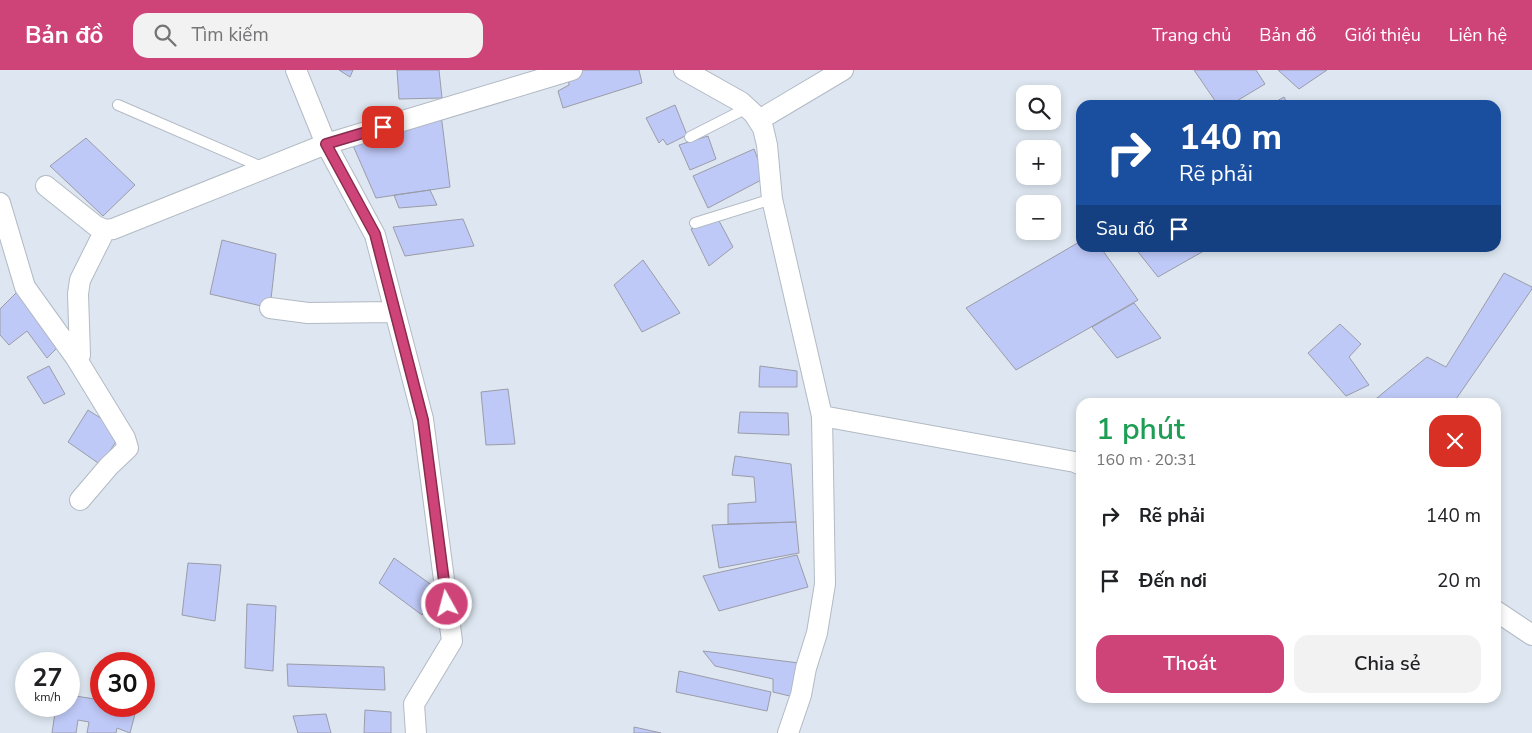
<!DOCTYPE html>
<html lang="vi">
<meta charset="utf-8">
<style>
body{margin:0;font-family:"Nunito Sans",sans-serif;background:#f2f2f2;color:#202124;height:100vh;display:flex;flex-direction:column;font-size:19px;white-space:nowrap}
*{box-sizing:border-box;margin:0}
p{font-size:16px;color:#757577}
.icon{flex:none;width:28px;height:28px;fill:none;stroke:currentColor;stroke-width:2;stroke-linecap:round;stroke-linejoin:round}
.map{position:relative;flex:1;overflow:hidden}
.details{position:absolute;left:1076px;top:328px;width:425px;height:305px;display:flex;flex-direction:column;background:#fff;border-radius:15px;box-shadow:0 2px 8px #0003}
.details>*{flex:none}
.hud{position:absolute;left:1076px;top:30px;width:425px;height:152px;border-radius:15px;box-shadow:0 2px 8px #0003;background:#1a4fa0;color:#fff;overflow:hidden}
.controls{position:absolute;left:1016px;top:15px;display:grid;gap:10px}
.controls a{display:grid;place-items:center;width:45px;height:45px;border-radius:10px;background:#fff;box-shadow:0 2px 8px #0003;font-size:25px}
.speed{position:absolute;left:15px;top:582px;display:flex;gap:10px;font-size:25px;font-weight:700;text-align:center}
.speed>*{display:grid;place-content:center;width:65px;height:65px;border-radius:50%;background:#fff;box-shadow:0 2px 8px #0003;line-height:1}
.speed small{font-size:12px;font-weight:400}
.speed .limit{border:8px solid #d22;background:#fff;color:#111}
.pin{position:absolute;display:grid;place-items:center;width:42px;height:42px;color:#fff;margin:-21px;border-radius:10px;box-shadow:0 2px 8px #0006}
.me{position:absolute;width:55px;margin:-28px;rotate:353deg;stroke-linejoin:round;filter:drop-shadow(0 0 4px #0008)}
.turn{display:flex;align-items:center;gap:18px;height:105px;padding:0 20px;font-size:22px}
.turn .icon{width:65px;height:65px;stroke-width:2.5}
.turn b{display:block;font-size:35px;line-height:42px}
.then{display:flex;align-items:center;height:48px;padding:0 20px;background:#0003;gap:10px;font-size:19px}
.round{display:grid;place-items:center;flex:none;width:52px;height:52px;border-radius:15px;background:#f2f2f2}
.summary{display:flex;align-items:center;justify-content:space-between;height:85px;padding:0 20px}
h1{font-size:30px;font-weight:600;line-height:38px;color:#1e9e55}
.button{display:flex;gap:10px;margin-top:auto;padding:10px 20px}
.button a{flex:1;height:58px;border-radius:15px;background:#cf4478;color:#fff;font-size:20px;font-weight:600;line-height:58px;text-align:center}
.button a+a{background:#f2f2f2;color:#202124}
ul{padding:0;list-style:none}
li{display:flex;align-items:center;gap:15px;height:65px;padding:0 20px}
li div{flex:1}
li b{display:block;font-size:19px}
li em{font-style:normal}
header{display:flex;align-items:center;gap:30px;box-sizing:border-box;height:70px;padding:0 25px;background:#cf4478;color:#fff}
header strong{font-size:24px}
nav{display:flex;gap:28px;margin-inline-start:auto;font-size:18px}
.search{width:350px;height:45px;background:#f2f2f2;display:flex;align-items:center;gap:12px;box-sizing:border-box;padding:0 18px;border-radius:15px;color:#757577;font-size:19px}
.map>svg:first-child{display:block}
.building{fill:#bfc9f7;stroke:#9a9ca8}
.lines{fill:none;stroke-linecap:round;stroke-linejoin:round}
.service-casing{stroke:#b2bac4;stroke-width:12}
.minor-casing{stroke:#b2bac4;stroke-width:22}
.service{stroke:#fff;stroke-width:10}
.minor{stroke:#fff;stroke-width:20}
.route-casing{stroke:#872c4e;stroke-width:12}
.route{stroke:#cf4478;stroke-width:9}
</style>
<header>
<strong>Bản đồ</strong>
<div class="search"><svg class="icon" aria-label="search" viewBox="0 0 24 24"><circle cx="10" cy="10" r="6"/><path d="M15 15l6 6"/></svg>Tìm kiếm</div>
<nav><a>Trang chủ</a><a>Bản đồ</a><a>Giới thiệu</a><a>Liên hệ</a></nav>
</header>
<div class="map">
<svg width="1532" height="663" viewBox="0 0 1532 663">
<rect width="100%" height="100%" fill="#dee7f1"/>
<!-- building -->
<path class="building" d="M339 0H353L350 7Z
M397 0H439L442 28 399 29Z
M581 0H639L642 13 563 38 558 21 569 15 568 4Z
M1194 0H1256L1265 14 1230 35H1218Z
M1278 0H1327L1299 19Z
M1284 27 1288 35H1270Z
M675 35 687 65 667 75 663 69 659 73 646 48Z
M441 44 450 117 376 128 351 71Z
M708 66 716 89 690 100 679 75Z
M86 68 135 115 103 146 50 96Z
M754 79 765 108 708 138 693 106Z
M430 120 437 135 399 138 394 125Z
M463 149 474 176 405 186 393 157Z
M718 149 733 177 709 196 691 159Z
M222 170 276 184 270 238 210 224Z
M1081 171V178H1101L1138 230 1016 300 966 238Z
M1135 178H1209L1158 207Z
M643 190 680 243 642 262 614 215Z
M1504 203 1532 217V219L1454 332H1372L1427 287 1446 297Z
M19 220 62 273 47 288 27 261 9 275 0 265V239Z
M1134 233 1161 268 1117 288 1092 257Z
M1340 254 1361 274 1349 287 1369 315 1346 326 1308 283Z
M49 296 65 324 44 334 27 307Z
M760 296 797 301V317H759Z
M508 319 515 374 486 375 481 322Z
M88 340 122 362 101 395 68 372Z
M740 342 788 343 789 365 738 363Z
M735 386 791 394 796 452 728 454V434L756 432 754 407 732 405Z
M796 452 799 483 719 498 712 455Z
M797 485 808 517 719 541 703 506Z
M394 488 440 521 422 545 379 513Z
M188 493 221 495 215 551 182 545Z
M247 534 276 536 273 601 245 598Z
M703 581 799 593 794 627 773 622V609L715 596Z
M287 594 384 597 385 620 288 616Z
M679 601 771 622 767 641 676 622Z
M69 625 101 630V636H137L130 663 117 658 116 663H87L89 652 78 650 76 663H52L56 636H69Z
M365 640 391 642V663H364Z
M326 644 331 663H298L293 646Z
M634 657 661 663H634Z"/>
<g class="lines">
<defs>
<path id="service" d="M118 35 264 98
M690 67 747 38
M695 153 772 129"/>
<path id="minor" d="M296 0 326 74 375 165 423 349 452 571 414 634 416 663
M684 0 741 32 754 44 763 58 767 75 772 129 822 346 825 514 817 563 806 598 801 625 788 663
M759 50 843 0
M46 116 96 156 105 160 113 159 326 74 572 0
M0 133 25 217 76 288 125 368 128 378 109 396 80 430
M270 238 308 243 395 242
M76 288 80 285 78 224 80 210 105 160
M822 346 1075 392 1081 395
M1496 541 1532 565"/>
</defs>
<!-- service casing -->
<use href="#service" class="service-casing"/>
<!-- minor casing -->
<use href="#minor" class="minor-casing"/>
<!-- service -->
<use href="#service" class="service"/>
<!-- minor -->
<use href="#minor" class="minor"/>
</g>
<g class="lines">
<defs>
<path id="route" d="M383 57 326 74 375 164 423 350 447 534"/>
</defs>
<!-- route casing -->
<use href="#route" class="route-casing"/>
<!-- route -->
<use href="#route" class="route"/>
</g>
</svg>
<div class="controls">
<a><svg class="icon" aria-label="search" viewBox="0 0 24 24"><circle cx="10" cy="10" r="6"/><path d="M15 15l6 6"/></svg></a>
<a>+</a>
<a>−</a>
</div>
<div class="speed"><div>27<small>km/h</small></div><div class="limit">30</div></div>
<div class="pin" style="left:383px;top:57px;background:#d93025"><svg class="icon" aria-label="arrive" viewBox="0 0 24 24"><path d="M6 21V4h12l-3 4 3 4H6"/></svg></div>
<svg class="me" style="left:447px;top:534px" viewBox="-20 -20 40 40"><circle r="17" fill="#cf4478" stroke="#fff" stroke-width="3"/><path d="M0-11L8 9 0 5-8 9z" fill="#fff"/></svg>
<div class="hud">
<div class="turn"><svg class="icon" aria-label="right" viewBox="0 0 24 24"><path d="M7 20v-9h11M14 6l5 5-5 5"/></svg><div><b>140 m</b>Rẽ phải</div></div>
<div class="then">Sau đó<svg class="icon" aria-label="arrive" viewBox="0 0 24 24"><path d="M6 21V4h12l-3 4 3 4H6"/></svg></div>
</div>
<section class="details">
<div class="summary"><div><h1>1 phút</h1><p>160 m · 20:31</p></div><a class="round" style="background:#d93025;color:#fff"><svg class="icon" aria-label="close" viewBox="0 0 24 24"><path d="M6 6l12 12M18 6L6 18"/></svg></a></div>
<ul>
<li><svg class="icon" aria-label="right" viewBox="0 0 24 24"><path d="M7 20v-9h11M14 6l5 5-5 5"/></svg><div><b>Rẽ phải</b></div><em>140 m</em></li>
<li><svg class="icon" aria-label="arrive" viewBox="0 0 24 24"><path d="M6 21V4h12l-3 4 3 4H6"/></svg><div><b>Đến nơi</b></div><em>20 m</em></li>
</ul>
<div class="button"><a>Thoát</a><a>Chia sẻ</a></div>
</section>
</div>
